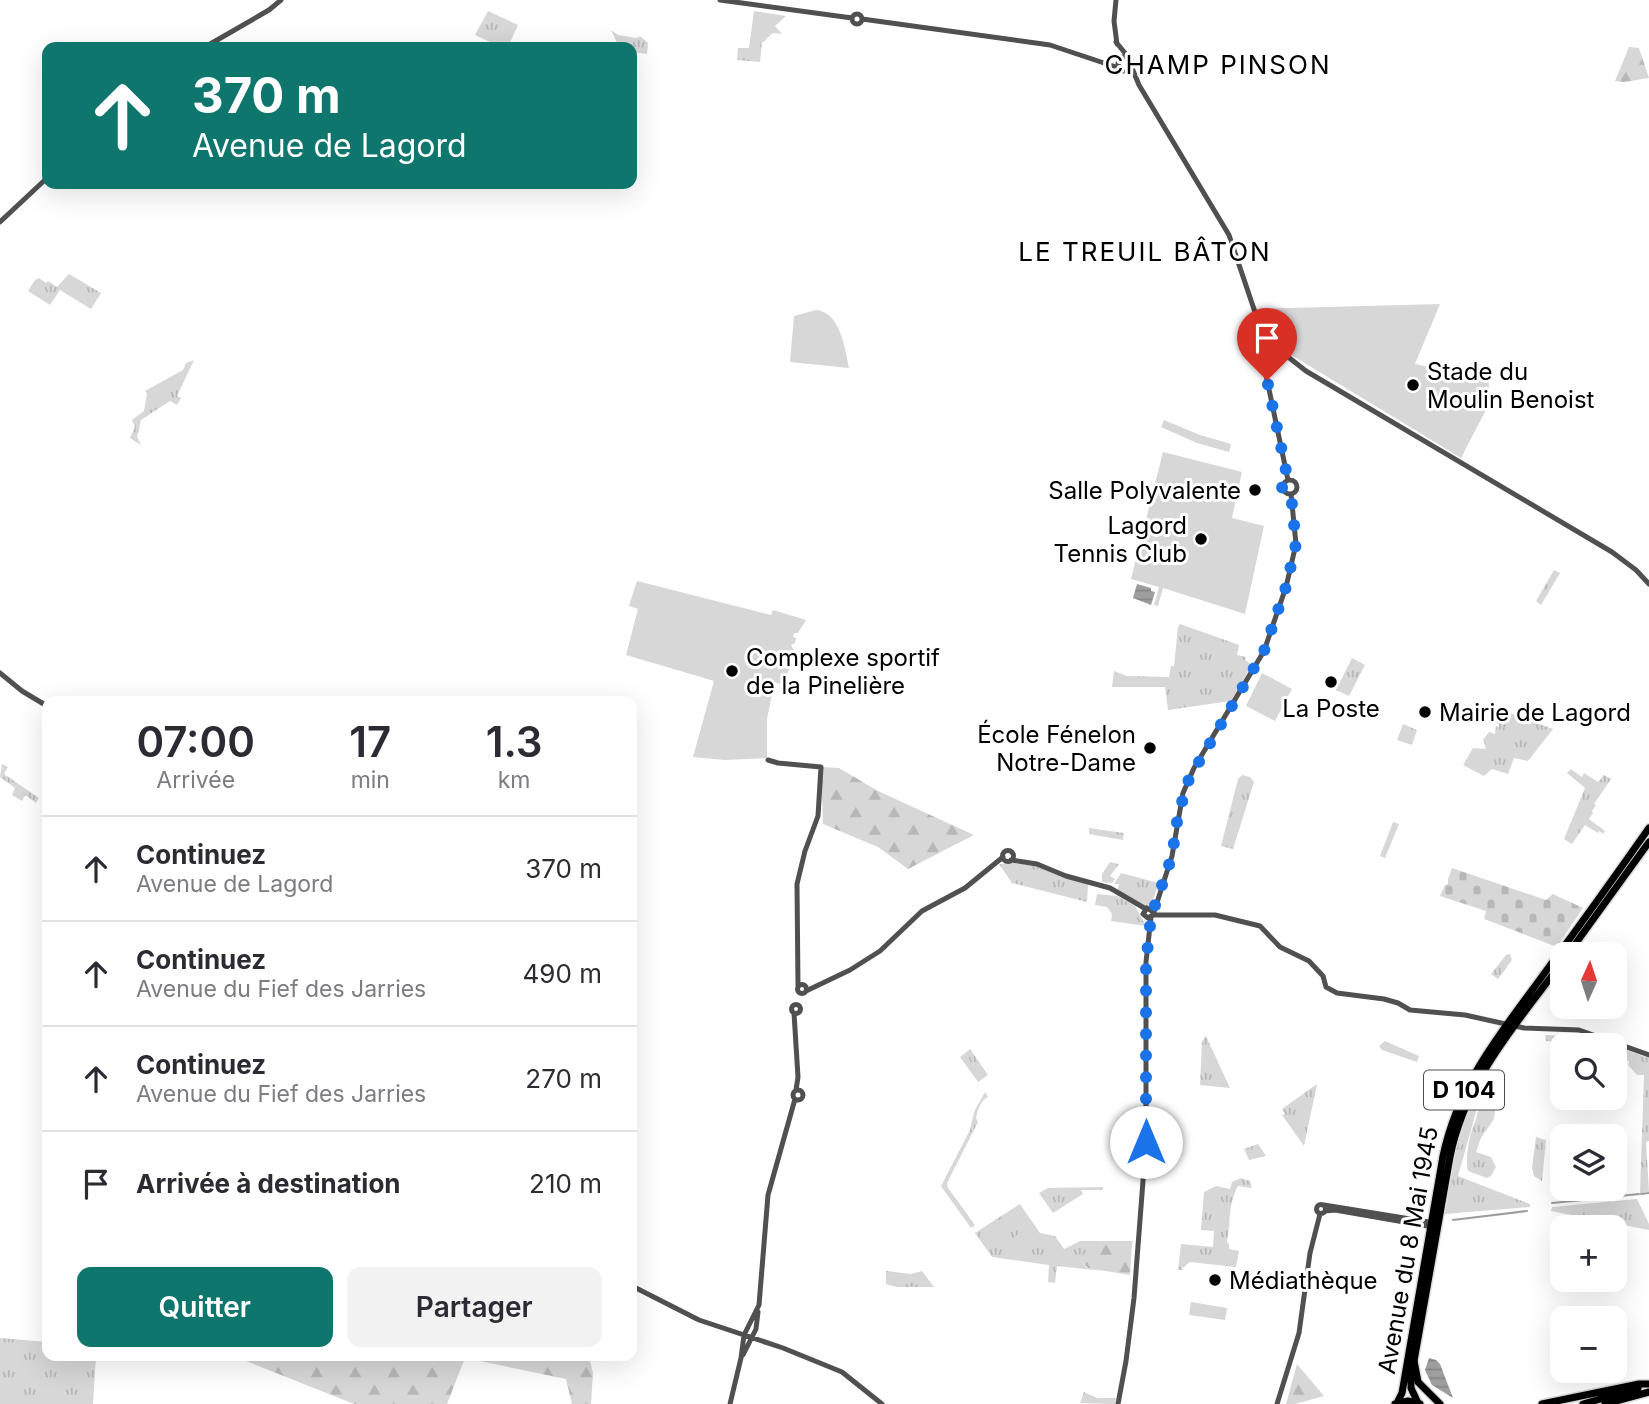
<!DOCTYPE html>
<html lang="fr">
<meta charset="utf-8">
<style>
body{margin:0;font-family:Inter,sans-serif;background:#f2f2f3;color:#2b2b33;height:100vh;display:flex;flex-direction:column;font-size:26px;white-space:nowrap}
*{box-sizing:border-box;margin:0}
p{font-size:23px;color:#7c7c81}
.icon{flex:none;width:38px;height:38px;fill:none;stroke:currentColor;stroke-width:2;stroke-linecap:round;stroke-linejoin:round}
.map{position:relative;flex:1;overflow:hidden}
.sheet{position:absolute;left:42px;top:696px;width:595px;height:665px;display:flex;flex-direction:column;background:#fff;border-radius:14px;box-shadow:0 7px 28px #0002}
.sheet>*{flex:none}
.guide{position:absolute;left:42px;top:42px;width:595px;height:147px;border-radius:14px;box-shadow:0 7px 28px #0002;background:#0f766e;color:#fff;overflow:hidden}
.needle{width:46px;rotate:3deg}
.fabs{position:absolute;left:1550px;top:942px;display:grid;gap:14px}
.fabs a{display:grid;place-items:center;width:77px;height:77px;border-radius:14px;background:#fff;box-shadow:0 7px 28px #0002;font-size:35px}
.pin{position:absolute;display:grid;place-items:center;width:60px;height:60px;color:#fff;margin:-72px -30px;border-radius:50% 50% 50% 0;rotate:-45deg;box-shadow:0 0 7px #0007}
.pin .icon{rotate:45deg}
.me{position:absolute;width:77px;margin:-38px;rotate:0deg;stroke-linejoin:round;filter:drop-shadow(0 0 5px #0008)}
.turn{display:flex;align-items:center;gap:24px;height:147px;padding:0 35px;font-size:32px}
.turn .icon{width:91px;height:91px;stroke-width:2.5}
.turn b{display:block;font-size:49px;line-height:60px}
.eta{display:flex;justify-content:space-evenly;align-items:center;height:119px;text-align:center}
.eta b{font-size:42px;font-weight:600;line-height:49px}
.button{display:flex;gap:14px;margin-top:auto;padding:14px 35px}
.button a{flex:1;height:80px;border-radius:14px;background:#0f766e;color:#fff;font-size:28px;font-weight:600;line-height:80px;text-align:center}
.button a+a{background:#f2f2f3;color:#2b2b33}
ul{padding:0;list-style:none}
li{display:flex;align-items:center;gap:21px;height:105px;padding:0 35px;border-top:2px solid #e1e1e2}
li div{flex:1}
li b{display:block;font-size:26px}
li em{font-style:normal}
.map>svg:first-child{display:block}
.grass{fill:url(#grass-tufts)}
.forest{fill:url(#forest-firs)}
.cemetery{fill:url(#cemetery-stones)}
.garden{fill:#d7d7d7}
.water{fill:url(#water-rules)}
.lines{fill:none;stroke-linecap:round;stroke-linejoin:round}
.stream{stroke:#9e9e9e;stroke-width:2}
.primary-casing{stroke:#dbdbdb;stroke-width:10}
.trunk-casing{stroke:#dbdbdb;stroke-width:10}
.tertiary{stroke:#505050;stroke-width:5}
.primary{stroke:#000;stroke-width:7}
.trunk{stroke:#000;stroke-width:7}
.route{stroke:#1a73e8;stroke-width:12;stroke-dasharray:0 21.6}
.poi-dot{fill:#000;stroke:#fff;stroke-width:2.5}
.labels{text-anchor:middle;dominant-baseline:central;stroke-width:6;stroke-linejoin:round;paint-order:stroke}
.shield{fill:#fff;stroke:#4c4c4c;stroke-width:2}
.shield-label{font-size:23px;font-weight:bold;fill:#000}
.poi-label{font-size:24px;fill:#000;stroke:#fff;text-anchor:start}
.street-label{font-size:24px;fill:#000;stroke:#fff}
.neighbourhood-label{font-size:26px;letter-spacing:2px;fill:#000;stroke:#fff}
</style>
<div class="map">
<svg width="1649" height="1404" viewBox="0 0 1649 1404">
<defs>
<pattern id="grass-tufts" width="24" height="20" patternUnits="userSpaceOnUse" patternTransform="scale(1.75)"><rect width="24" height="20" fill="#d7d7d7"/><path d="M3 7l-1-3M5 7V3M7 7l1-3M15 17l-1-3M17 17v-4M19 17l1-3" fill="none" stroke="#b7b7b7"/></pattern>
<pattern id="forest-firs" width="22" height="20" patternUnits="userSpaceOnUse" patternTransform="scale(1.75)"><rect width="22" height="20" fill="#d7d7d7"/><path d="M5 1l3.5 6h-7zM16 11l3.5 6h-7z" fill="#b7b7b7"/></pattern>
<pattern id="cemetery-stones" width="16" height="16" patternUnits="userSpaceOnUse" patternTransform="scale(1.75)"><rect width="16" height="16" fill="#d7d7d7"/><path d="M2 7V4a2 2 0 0 1 4 0v3zM10 15v-3a2 2 0 0 1 4 0v3z" fill="#b7b7b7"/></pattern>
<pattern id="water-rules" width="6" height="5" patternUnits="userSpaceOnUse" patternTransform="scale(1.75)"><rect width="6" height="5" fill="#9e9e9e"/><path d="M0 2.5h6" fill="none" stroke="#868686"/></pattern>
</defs>
<rect width="100%" height="100%" fill="#fff"/>
<!-- grass -->
<path class="grass" d="M488 11 518 25 508 47H501L475 35Z
M754 11 786 16 775 26 782 34 773 33 762 43 760 62 737 60 738 48H749Z
M611 30 618 35 637 38 640 36 648 43 647 54 632 52V47H619Z
M69 274 101 293 91 309 60 290 50 305 28 291 35 280 39 278 46 283 48 281 57 287Z
M194 360 177 396 181 398 177 405 170 401 141 420 137 437 141 445 130 438 135 427 132 420 144 411 147 394 145 391 183 370 186 363Z
M1554 570 1560 573 1541 605 1536 601Z
M1180 624 1239 645 1237 655 1246 657 1245 660 1252 665 1231 701 1168 710 1165 687H1112L1114 671 1127 676 1169 677 1171 666H1174L1178 627Z
M1352 658 1365 665 1349 696 1336 690Z
M1499 709 1553 729 1528 761 1514 758 1508 774 1492 769 1484 776 1463 765 1473 748 1486 749 1483 740 1489 732 1495 734 1496 726 1499 727V724L1494 722Z
M1403 724 1417 730 1412 745 1397 740Z
M2 764 8 767 4 774 39 798 36 803 25 795 22 801 12 795 15 788 0 777Z
M1571 769 1582 777 1584 773 1598 782 1604 775 1611 779 1594 804 1596 805 1592 811 1593 813 1589 819 1605 831 1603 834 1599 831 1598 833 1585 825 1572 844 1564 839 1585 788 1567 773Z
M1242 775 1250 777 1254 782 1233 849 1221 846 1238 779Z
M1393 822 1399 824 1385 858 1380 856Z
M1089 828 1124 833 1123 840 1089 834Z
M1110 862 1119 864 1110 876 1115 879 1112 883 1102 882V874Z
M1014 863 1038 866 1088 885 1087 902 1012 883 999 864Z
M1121 873 1159 883 1151 905 1146 906 1117 892 1119 884H1114Z
M1097 894 1117 896 1135 906 1146 926 1111 921 1112 914 1107 907 1095 905Z
M1510 954 1512 960 1498 979 1491 974 1506 955Z
M1545 1035 1578 1036 1581 1037 1577 1045 1546 1041Z
M1206 1036 1230 1088 1200 1085 1202 1041Z
M1385 1041 1419 1056 1417 1062 1382 1050 1379 1046Z
M1618 1047 1649 1058V1141L1646 1142 1649 1192 1640 1193 1644 1075H1637L1628 1065 1629 1061 1615 1057Z
M970 1049 988 1075 978 1082 960 1057Z
M1317 1084 1304 1146 1282 1115 1285 1114 1282 1109Z
M1497 1089 1494 1119 1481 1138 1476 1152 1491 1157 1496 1167 1491 1176 1487 1178 1468 1171C1465 1163 1469 1137 1472 1130 1474 1123 1477 1120 1477 1113L1488 1099 1490 1092Z
M985 1092 988 1097C981 1100 977 1111 976 1118L978 1122 947 1183 948 1188 975 1225 971 1228 941 1186 970 1130 974 1112Z
M1471 1099 1478 1105 1458 1176 1530 1204V1207L1445 1214 1456 1141Z
M1536 1137 1546 1140 1542 1181 1534 1176 1532 1168Z
M1258 1144 1266 1156 1249 1160 1244 1149Z
M1241 1178 1250 1181 1252 1188 1238 1186C1228 1204 1231 1221 1227 1242L1229 1244V1249L1239 1251 1236 1267 1190 1262 1182 1268 1183 1270H1178L1181 1244 1213 1247 1214 1231 1201 1230 1204 1192 1216 1186 1230 1189 1232 1182Z
M1103 1187V1190H1081L1083 1194 1053 1213 1039 1193 1048 1188Z
M1637 1199 1649 1224V1230L1551 1211 1552 1207Z
M1020 1204 1040 1233 1055 1236 1064 1249 1080 1241H1133L1132 1244 1101 1245 1081 1261 1087 1268 1104 1271 1057 1266 1055 1283 1048 1282 1049 1265 992 1257 975 1233Z
M886 1271 911 1274 922 1271 934 1287H896L886 1284Z
M1191 1302 1227 1308 1225 1320 1189 1315Z
M0 1338 47 1342V1356H96L93 1404H0Z
M1084 1392 1097 1398H1116L1115 1404 1080 1403Z"/>
<!-- forest -->
<path class="forest" d="M1629 47 1639 48 1649 78 1624 82 1615 81Z
M821 767 839 768 878 791 974 835 908 869 878 847 823 824Z
M1109 1244H1132L1130 1275 1088 1268 1081 1261C1085 1250 1097 1245 1109 1244Z
M248 1356H589L593 1373 591 1404H572L566 1379 465 1358 447 1404H354L246 1361Z
M1297 1364 1324 1396 1295 1404H1286Z"/>
<!-- cemetery -->
<path class="cemetery" d="M1452 868 1546 900 1553 894 1583 908 1557 947 1484 919 1486 911 1440 896 1445 885 1448 884V879Z"/>
<!-- garden -->
<path class="garden" d="M751 38 761 39 759 61 749 60Z
M1440 304 1415 364 1489 379 1488 406 1461 458 1293 356C1277 342 1264 329 1256 309Z
M816 310C840 312 845 348 849 368L790 362 794 316Z
M1164 420 1200 435 1231 444 1229 452 1197 443 1161 427Z
M1163 452 1242 472 1232 518 1264 526 1245 614 1163 588 1158 606 1154 605 1159 587 1131 579Z
M637 581 771 615 773 610 806 620 798 633H794L793 637 796 638 795 643 791 645 795 653 787 675 781 684 774 682 773 684 774 685 767 719V758L725 760 693 757 714 681 626 655 638 609 629 606Z
M1262 673 1292 689 1275 721 1246 706Z
M1025 1230 1031 1238 1014 1249 1008 1241Z"/>
<!-- water -->
<path class="water" d="M1137 584 1151 588V591L1155 592 1151 605 1133 598Z
M1429 1358 1436 1360 1440 1364 1453 1398 1432 1385 1425 1370Z"/>
<g class="lines">
<!-- stream -->
<path class="stream" d="M1641 1194 1649 1193
M1620 1196 1639 1194
M1594 1199 1619 1196
M1552 1203 1593 1199
M1453 1220 1527 1211"/>
<defs>
<path id="primary" d="M1568 954 1649 842
M1397 1403 1402 1393 1443 1156C1459 1080 1505 1028 1549 967 1583 921 1616 875 1649 828
M1418 1403 1411 1388V1378L1450 1157C1465 1080 1518 1022 1563 961
M1395 1404 1408 1401 1420 1404"/>
<path id="trunk" d="M1414 1361 1418 1382 1440 1404
M1542 1404 1639 1384H1649
M1583 1404 1638 1388
M1605 1404 1649 1392"/>
</defs>
<!-- primary casing -->
<use href="#primary" class="primary-casing"/>
<!-- trunk casing -->
<use href="#trunk" class="trunk-casing"/>
<!-- tertiary -->
<path class="tertiary" d="M720 0 852 18
M1116 0 1114 21 1117 44
M852 19a5 5 0 1 1 10 0a5 5 0 1 1-10 0Z
M862 19 1050 45 1119 68
M1116 42 1133 63 1131 70 1123 71 1119 68 1118 63 1121 57 1128 56
M205 47 269 10 281 0
M1132 68 1139 85 1229 235 1259 324 1278 349 1306 371 1612 552 1636 570 1649 584
M0 222 47 178
M1268 337 1262 344V356L1288 480
M1283 487a7 7 0 1 1 14 0a7 7 0 1 1-14 0Z
M0 673 22 691 47 706
M768 760 778 763 821 767 818 816 805 851 797 884 798 987
M1002.5 856a5.5 5.5 0 1 1 11 0a5.5 5.5 0 1 1-11 0Z
M1011 860 1037 864 1066 876 1110 888 1146 909
M1153 912 1147 908 1143 914 1148 918 1153 915 1172 856 1183 793 1194 768 1264 651 1286 587 1296 544 1291 494
M1153 915H1215L1260 926 1280 947 1309 961 1323 976 1326 987 1337 993 1384 999 1398 1003 1410 1010 1465 1015 1524 1028 1579 1030 1649 1055
M797.5 989a4.5 4.5 0 1 1 9 0a4.5 4.5 0 1 1-9 0Z
M806 991 850 970 880 951 922 911 965 888 1003 857
M791.5 1009a4.5 4.5 0 1 1 9 0a4.5 4.5 0 1 1-9 0Z
M794 1013 798 1077 796 1090
M793 1095a5 5 0 1 1 10 0a5 5 0 1 1-10 0Z
M1316.5 1209a4.5 4.5 0 1 1 9 0a4.5 4.5 0 1 1-9 0Z
M1324 1205 1435 1223
M1325 1211 1335 1210 1433 1227
M632 1286 699 1320 783 1348 842 1372 882 1404
M743 1355 756 1329 758 1312
M730 1404 741 1358 744 1335 759 1305 768 1195 795 1099
M1118 1404 1126 1361 1134 1298 1146 1142V962L1151 917
M1277 1404 1299 1333 1310 1253 1320 1214"/>
<!-- primary -->
<use href="#primary" class="primary"/>
<!-- trunk -->
<use href="#trunk" class="trunk"/>
</g>
<g class="lines">
<!-- route -->
<path class="route" d="M1146 1142V962L1151 917 1172 856 1178 815 1189 779 1264 651 1286 587 1296 544 1291 494 1286 493 1282 488 1283 483 1288 480 1267 380"/>
</g>
<!-- markers -->
<g class="poi-dot">
<circle cx="1413" cy="385" r="7"/>
<circle cx="1255" cy="490" r="7"/>
<circle cx="1201" cy="539" r="7"/>
<circle cx="732" cy="671" r="7"/>
<circle cx="1331" cy="682" r="7"/>
<circle cx="1425" cy="712" r="7"/>
<circle cx="1150" cy="748" r="7"/>
<circle cx="1215" cy="1280" r="7"/>
</g>
<g class="labels">
<!-- shield labels -->
<rect class="shield" x="1424" y="1070.5" width="80" height="39" rx="5"/>
<g class="shield-label">
<text x="1464" y="1090">D 104</text>
</g>
<!-- poi labels -->
<g class="poi-label">
<text x="1427" y="371">Stade du<tspan x="1427" dy="28">Moulin Benoist</tspan></text>
<text x="1241" y="490" text-anchor="end">Salle Polyvalente</text>
<text x="1187" y="525" text-anchor="end">Lagord<tspan x="1187" dy="28">Tennis Club</tspan></text>
<text x="746" y="657">Complexe sportif<tspan x="746" dy="28">de la Pinelière</tspan></text>
<text x="1331" y="708" text-anchor="middle">La Poste</text>
<text x="1439" y="712">Mairie de Lagord</text>
<text x="1136" y="734" text-anchor="end">École Fénelon<tspan x="1136" dy="28">Notre-Dame</tspan></text>
<text x="1229" y="1280">Médiathèque</text>
</g>
<!-- street labels -->
<g class="street-label">
<text transform="translate(1408 1250) rotate(-80)">Avenue du 8 Mai 1945</text>
</g>
<!-- neighbourhood labels -->
<g class="neighbourhood-label">
<text x="1218" y="64">CHAMP PINSON</text>
<text x="1145" y="251">LE TREUIL BÂTON</text>
</g>
</g>
</svg>
<div class="fabs">
<a><svg class="needle" viewBox="-14 -14 28 28"><path d="M0-13l5 13h-10z" fill="#e53935"/><path d="M0 13l5-13h-10z" fill="#7c7c81"/></svg></a>
<a><svg class="icon" aria-label="search" viewBox="0 0 24 24"><circle cx="10" cy="10" r="6"/><path d="M15 15l6 6"/></svg></a>
<a><svg class="icon" aria-label="layers" viewBox="0 0 24 24"><path d="M12 4l9 5-9 5-9-5zM3 14l9 5 9-5"/></svg></a>
<a>+</a>
<a>−</a>
</div>
<div class="pin" style="left:1267px;top:380px;background:#d93025"><svg class="icon" aria-label="arrive" viewBox="0 0 24 24"><path d="M6 21V4h12l-3 4 3 4H6"/></svg></div>
<svg class="me" style="left:1146px;top:1142px" viewBox="-20 -20 40 40"><circle r="19" fill="#fff"/><path d="M0-13L10 11 0 6-10 11z" fill="#1a73e8"/></svg>
<div class="guide">
<div class="turn"><svg class="icon" aria-label="ahead" viewBox="0 0 24 24"><path d="M12 20V5M6 11l6-6 6 6"/></svg><div><b>370 m</b>Avenue de Lagord</div></div>
</div>
<section class="sheet">
<div class="eta">
<div><b>07:00</b><p>Arrivée</p></div>
<div><b>17</b><p>min</p></div>
<div><b>1.3</b><p>km</p></div>
</div>
<ul>
<li><svg class="icon" aria-label="ahead" viewBox="0 0 24 24"><path d="M12 20V5M6 11l6-6 6 6"/></svg><div><b>Continuez</b><p>Avenue de Lagord</p></div><em>370 m</em></li>
<li><svg class="icon" aria-label="ahead" viewBox="0 0 24 24"><path d="M12 20V5M6 11l6-6 6 6"/></svg><div><b>Continuez</b><p>Avenue du Fief des Jarries</p></div><em>490 m</em></li>
<li><svg class="icon" aria-label="ahead" viewBox="0 0 24 24"><path d="M12 20V5M6 11l6-6 6 6"/></svg><div><b>Continuez</b><p>Avenue du Fief des Jarries</p></div><em>270 m</em></li>
<li><svg class="icon" aria-label="arrive" viewBox="0 0 24 24"><path d="M6 21V4h12l-3 4 3 4H6"/></svg><div><b>Arrivée à destination</b></div><em>210 m</em></li>
</ul>
<div class="button"><a>Quitter</a><a>Partager</a></div>
</section>
</div>
